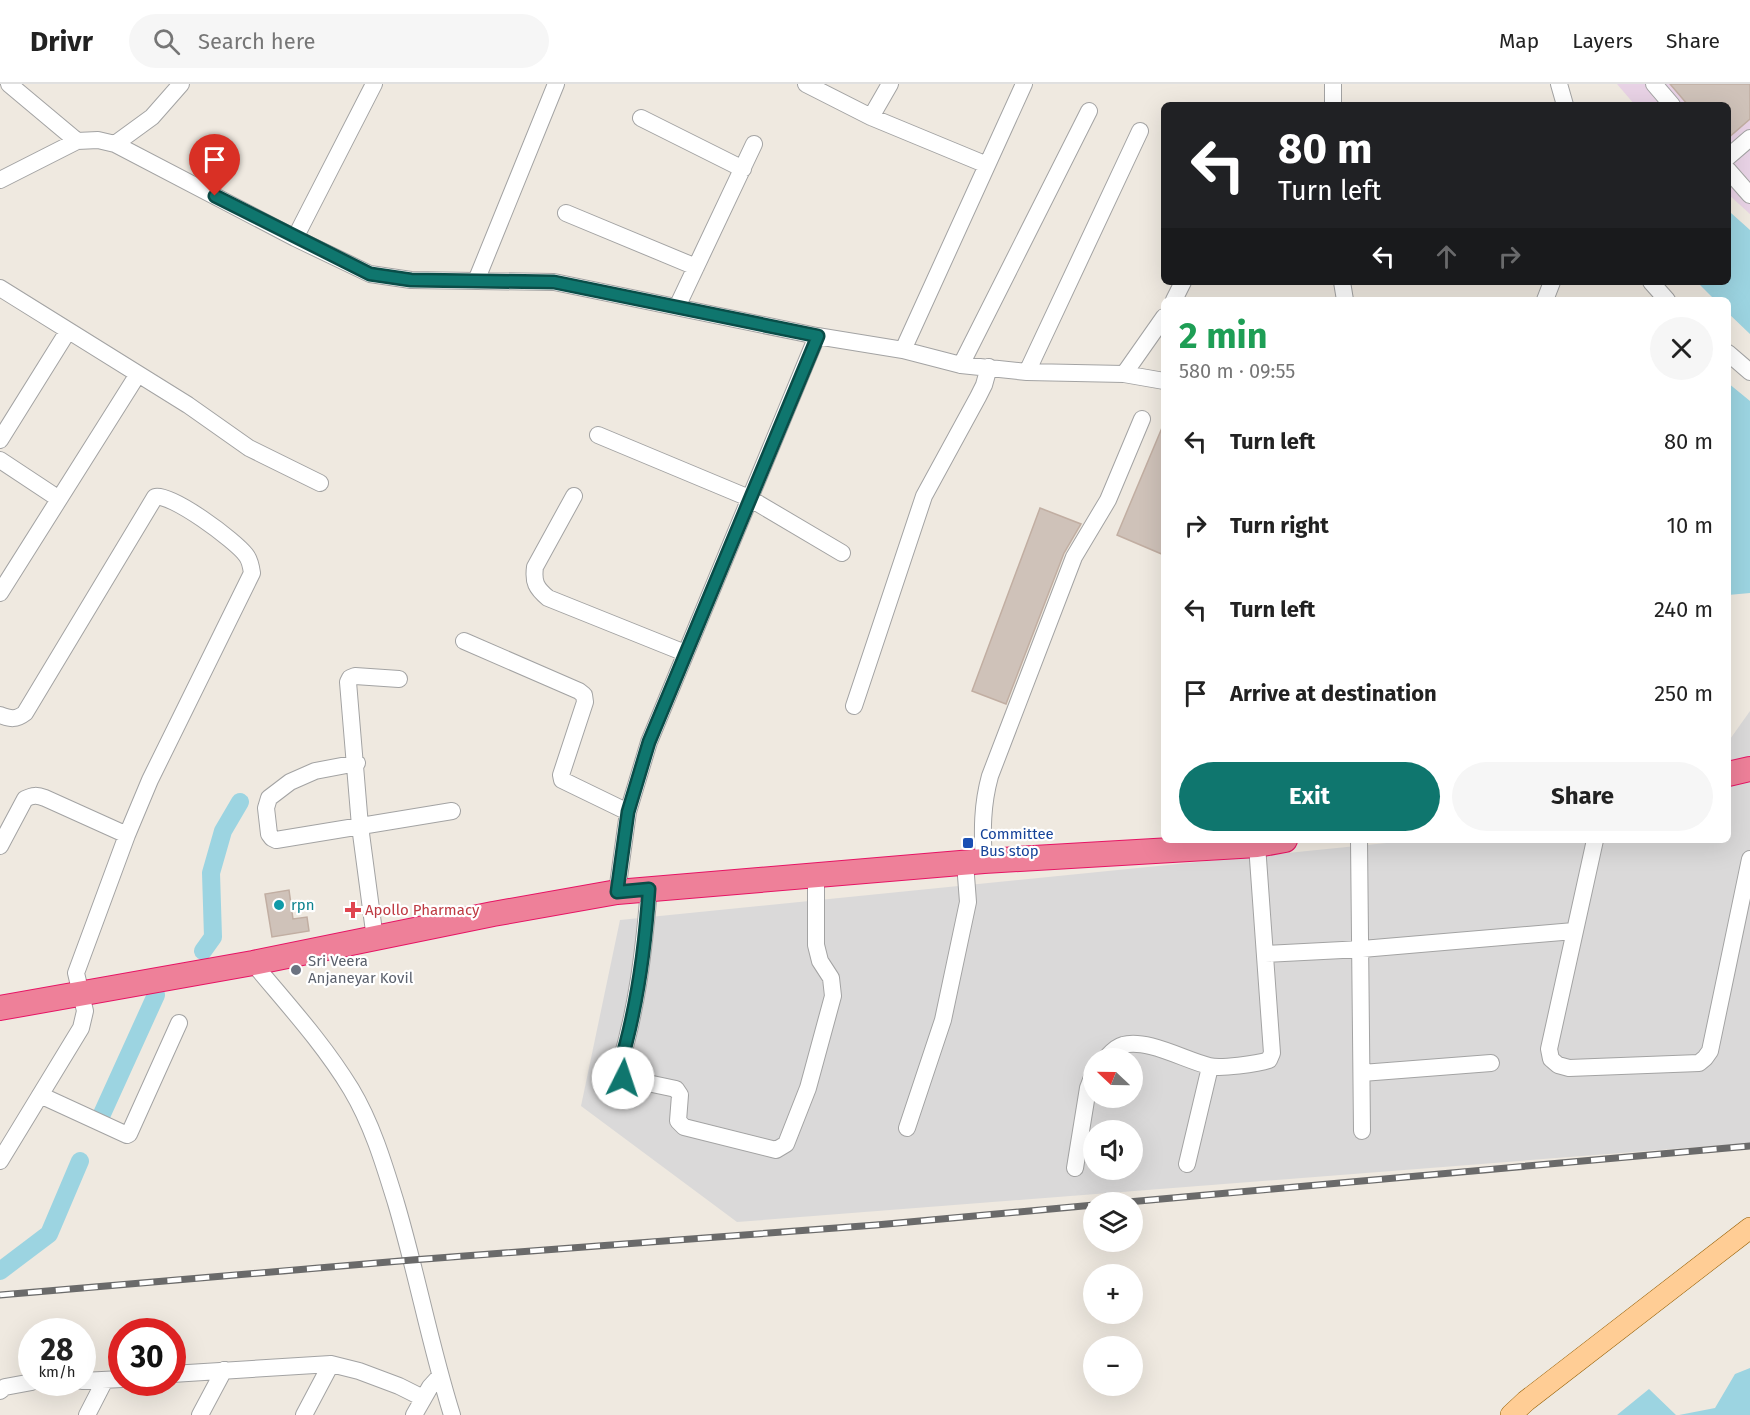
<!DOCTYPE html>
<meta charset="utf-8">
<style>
body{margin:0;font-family:"Fira Sans",sans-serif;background:#f6f6f6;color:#222;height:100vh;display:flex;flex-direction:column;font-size:22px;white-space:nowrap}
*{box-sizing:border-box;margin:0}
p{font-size:20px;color:#767676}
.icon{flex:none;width:33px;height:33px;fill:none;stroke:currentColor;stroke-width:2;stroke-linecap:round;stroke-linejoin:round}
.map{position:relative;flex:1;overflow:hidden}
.details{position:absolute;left:1161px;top:213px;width:570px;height:546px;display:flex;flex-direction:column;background:#fff;border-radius:9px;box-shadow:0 6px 24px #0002}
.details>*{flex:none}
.top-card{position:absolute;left:1161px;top:18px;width:570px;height:183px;border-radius:9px;box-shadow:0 6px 24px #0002;background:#202124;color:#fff;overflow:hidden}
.needle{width:39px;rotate:292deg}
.buttons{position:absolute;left:1083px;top:964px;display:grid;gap:12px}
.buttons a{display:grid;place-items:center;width:60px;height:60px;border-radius:50%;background:#fff;box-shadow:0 6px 24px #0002;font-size:30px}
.speed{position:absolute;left:18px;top:1234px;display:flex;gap:12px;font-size:30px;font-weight:700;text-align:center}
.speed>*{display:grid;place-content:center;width:78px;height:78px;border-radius:50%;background:#fff;box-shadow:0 6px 24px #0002;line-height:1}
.speed small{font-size:15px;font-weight:400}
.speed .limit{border:9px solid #d22;background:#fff;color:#111}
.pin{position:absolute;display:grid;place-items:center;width:51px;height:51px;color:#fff;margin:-62px -26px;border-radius:50% 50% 50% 0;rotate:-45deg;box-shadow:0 0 6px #0007}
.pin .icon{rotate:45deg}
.me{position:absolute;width:66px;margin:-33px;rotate:4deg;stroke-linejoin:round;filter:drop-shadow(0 0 4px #0008)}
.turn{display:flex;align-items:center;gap:21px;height:126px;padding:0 18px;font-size:27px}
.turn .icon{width:78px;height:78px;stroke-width:2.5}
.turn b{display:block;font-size:42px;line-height:51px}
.lanes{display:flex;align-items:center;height:57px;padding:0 18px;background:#0003;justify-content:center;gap:30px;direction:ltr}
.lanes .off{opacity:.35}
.round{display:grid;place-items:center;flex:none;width:63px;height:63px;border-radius:32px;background:#f6f6f6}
.overview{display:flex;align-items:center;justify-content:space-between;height:102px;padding:0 18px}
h1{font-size:36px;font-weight:700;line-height:45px;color:#1e9e55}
.action{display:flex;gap:12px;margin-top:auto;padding:12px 18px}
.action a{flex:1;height:69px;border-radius:36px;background:#0f766e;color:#fff;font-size:24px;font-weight:700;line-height:69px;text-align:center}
.action a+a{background:#f6f6f6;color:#222}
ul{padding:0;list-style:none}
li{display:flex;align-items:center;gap:18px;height:84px;padding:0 18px}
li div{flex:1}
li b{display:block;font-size:22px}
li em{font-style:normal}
header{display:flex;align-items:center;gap:36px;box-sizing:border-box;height:84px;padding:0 30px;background:#fff;border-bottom:2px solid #e0e0e0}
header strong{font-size:28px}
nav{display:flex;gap:33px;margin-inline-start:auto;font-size:21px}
.search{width:420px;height:54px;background:#f6f6f6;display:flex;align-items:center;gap:15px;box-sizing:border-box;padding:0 21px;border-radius:33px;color:#767676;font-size:22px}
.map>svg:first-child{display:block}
.residential{fill:#dad9d9;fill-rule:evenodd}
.industrial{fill:#e8d2e5}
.water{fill:#9cd4e1}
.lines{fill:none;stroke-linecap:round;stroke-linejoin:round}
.canal{stroke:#9cd4e1;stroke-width:18}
.building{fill:#cfc2b9;stroke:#c1aea2;stroke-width:1.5}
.minor-casing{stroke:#a3a3a3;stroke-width:18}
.major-casing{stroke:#945d00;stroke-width:22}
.highway-casing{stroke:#e61464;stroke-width:26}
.minor{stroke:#fff;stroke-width:16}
.major{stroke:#ffcd95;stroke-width:21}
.highway{stroke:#ee8099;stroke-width:24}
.rail-casing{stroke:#6a6a6a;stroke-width:7}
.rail{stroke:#fff;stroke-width:4.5;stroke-dasharray:14;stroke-linecap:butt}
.route-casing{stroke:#0a4d48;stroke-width:15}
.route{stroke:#0f766e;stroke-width:10}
.transit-dot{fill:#1a4fb4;stroke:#fff;stroke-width:2}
.culture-dot{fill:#0f9aa8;stroke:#fff;stroke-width:2}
.health-dot{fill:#e0444e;stroke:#fff;stroke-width:2}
.worship-dot{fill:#6b7280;stroke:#fff;stroke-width:2}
.labels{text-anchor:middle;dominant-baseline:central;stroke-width:4.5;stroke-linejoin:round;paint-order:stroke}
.transit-label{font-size:15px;fill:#164399;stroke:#fff;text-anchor:start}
.culture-label{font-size:15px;fill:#0d838f;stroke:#fff;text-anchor:start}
.health-label{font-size:15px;fill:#be3a42;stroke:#fff;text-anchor:start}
.worship-label{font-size:15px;fill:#5b616d;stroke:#fff;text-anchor:start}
</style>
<header>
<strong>Drivr</strong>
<div class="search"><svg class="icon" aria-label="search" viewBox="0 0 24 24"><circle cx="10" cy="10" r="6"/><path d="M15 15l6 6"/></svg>Search here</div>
<nav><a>Map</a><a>Layers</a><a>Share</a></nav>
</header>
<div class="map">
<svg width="1750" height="1331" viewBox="0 0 1750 1331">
<rect width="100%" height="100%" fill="#efe9e0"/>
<!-- residential -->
<path class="residential" d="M1750 627V1059L737 1138 581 1022 620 836 1416 756H1728V658ZM1094 975H1132V1014H1094ZM1094 1047H1132V1086H1094Z"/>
<!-- industrial -->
<path class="industrial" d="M1617 0H1750V130L1728 110V21H1635Z"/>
<!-- water -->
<path class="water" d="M1731 129 1750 146V250L1728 229V216H1715L1697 198H1728V132Z
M1728 299 1750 317V509L1728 511Z
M1750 1284V1331H1679L1715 1324 1735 1290Z
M1649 1305 1676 1331H1617Z"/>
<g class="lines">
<!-- canal -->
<path class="canal" d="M203 867 213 853 211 789 223 747 240 718
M102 1030 156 911
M0 1187 49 1150 80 1077"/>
</g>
<!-- building -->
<path class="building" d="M1670 0H1750V35L1728 54V21H1688Z
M1164 339V471L1117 451Z
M1040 424 1081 440 1064 469 1006 620 972 607Z
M289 806 293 835 307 833 309 847 272 853 265 810Z"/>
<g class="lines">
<defs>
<path id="minor" d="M9 0 77 57
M806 0 871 33 987 81
M1559 0 1565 21
M1654 0 1672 21
M1333 21V0
M871 33 890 0
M641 34 743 85
M115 60 152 33 181 0
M1728 73 1750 54
M1728 86 1750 111
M0 96 77 57 98 56 115 60 295 154 370 190 411 196 554 198 817 252 903 266 961 281 1027 288 1124 290 1164 297
M566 129 696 183
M295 154 374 0
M476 197 556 0
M1342 198 1345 216
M1651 198 1667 216
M0 204 188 321 249 364 320 399
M1174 216 1183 198
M1545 216 1552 198
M677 223 754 60
M903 266 1024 0
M1728 269 1750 288
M961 281 1089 27
M1027 288 1140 47
M1124 290 1164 233
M598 351 749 414 842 469
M0 356 68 247
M0 376 59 415
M574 412 535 483C533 498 536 504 548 514L685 569
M0 509 138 290
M464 557 579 607 584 611 585 618 561 691 562 696 628 728
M854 622 924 412 978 313 984 301 989 283
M0 631C11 635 16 636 25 629L155 413C170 408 236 457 246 471 250 476 251 482 252 489L150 696 127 751 76 889 85 927 81 944 0 1077
M357 679 315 687 290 698 269 714 266 724 269 750 272 754 276 756 452 727
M1359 756 1362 1047
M1595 756 1549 965 1551 975 1558 981 1569 984 1699 979 1705 974 1710 967 1750 775
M0 762 25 715C33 711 37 711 45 714L127 751
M984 777C982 747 982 721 990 692L1074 473 1108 416 1142 335
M649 805C644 866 637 925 619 984L620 990 624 994 676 1005 680 1011 678 1037 684 1043 776 1066 786 1060 808 1004 833 912 831 894 820 877 816 861V790
M617 808 628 728 649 658 817 252
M375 855 360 742 348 598 350 594 355 592 399 595
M1265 870 1362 865 1574 847
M253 879C287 920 323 959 351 1005 372 1040 384 1080 396 1119 417 1190 430 1261 452 1331
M1105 975C1110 970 1115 963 1123 961 1146 954 1185 976 1209 982 1220 985 1257 980 1269 976L1272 969 1257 761
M1362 989 1491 979
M40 1011 127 1051 129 1050 179 939
M907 1044 943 936 968 818 965 779
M1187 1080 1210 983
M1075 1084 1088 1004 1094 988
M172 1290 331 1280 359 1287 399 1302 423 1314
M82 1297 122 1295
M0 1307 5 1303 32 1298
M87 1331 105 1296
M200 1331 224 1286
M304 1331 331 1280
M414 1331 430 1303 440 1292"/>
<path id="major" d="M1511 1331 1526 1317 1750 1144"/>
<path id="highway" d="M1728 690 1750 685
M0 924 253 879 493 830 617 808 984 777 1257 761 1285 756"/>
</defs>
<!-- minor casing -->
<use href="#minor" class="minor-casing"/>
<!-- major casing -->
<use href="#major" class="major-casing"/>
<!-- highway casing -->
<use href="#highway" class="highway-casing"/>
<!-- minor -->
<use href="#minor" class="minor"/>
<!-- major -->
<use href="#major" class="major"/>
<!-- highway -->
<use href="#highway" class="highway"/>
<defs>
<path id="rail" d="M1117 1119 1750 1062
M0 1211 412 1176 876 1141 1094 1121"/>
</defs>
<!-- rail casing -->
<use href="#rail" class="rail-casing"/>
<!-- rail -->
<use href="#rail" class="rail"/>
</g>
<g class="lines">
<defs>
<path id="route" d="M215 112 370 190 411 196 554 198 818 252 649 658 628 728 617 808 649 805C645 866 637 926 619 984L620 990 623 994"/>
</defs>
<!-- route casing -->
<use href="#route" class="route-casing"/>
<!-- route -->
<use href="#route" class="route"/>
</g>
<!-- markers -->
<rect class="transit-dot" x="962" y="753" width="12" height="12" rx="3"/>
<circle class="culture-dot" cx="279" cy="821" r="6"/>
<path class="health-dot" d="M350 817h6v6h6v6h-6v6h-6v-6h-6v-6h6z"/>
<circle class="worship-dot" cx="296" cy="886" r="6"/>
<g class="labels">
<!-- transit labels -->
<g class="transit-label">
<text x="980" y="750">Committee<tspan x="980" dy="17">Bus stop</tspan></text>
</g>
<!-- culture labels -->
<g class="culture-label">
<text x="291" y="821">rpn</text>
</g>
<!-- health labels -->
<g class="health-label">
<text x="365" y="826">Apollo Pharmacy</text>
</g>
<!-- worship labels -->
<g class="worship-label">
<text x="308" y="877">Sri Veera<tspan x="308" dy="17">Anjaneyar Kovil</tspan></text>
</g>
</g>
</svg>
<div class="buttons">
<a><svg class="needle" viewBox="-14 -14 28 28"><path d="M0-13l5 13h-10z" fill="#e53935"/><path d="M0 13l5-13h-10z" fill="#767676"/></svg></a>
<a><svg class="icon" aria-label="sound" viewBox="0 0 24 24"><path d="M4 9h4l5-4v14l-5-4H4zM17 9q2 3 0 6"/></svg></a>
<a><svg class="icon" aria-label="layers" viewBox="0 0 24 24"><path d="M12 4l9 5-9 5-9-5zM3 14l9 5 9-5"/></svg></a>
<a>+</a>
<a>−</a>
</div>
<div class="speed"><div>28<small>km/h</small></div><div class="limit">30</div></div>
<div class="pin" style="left:215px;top:112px;background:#d93025"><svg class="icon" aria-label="arrive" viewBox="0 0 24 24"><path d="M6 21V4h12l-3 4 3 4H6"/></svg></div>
<svg class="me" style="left:623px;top:994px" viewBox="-20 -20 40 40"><circle r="19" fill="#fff"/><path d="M0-13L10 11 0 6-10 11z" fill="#0f766e"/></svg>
<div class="top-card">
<div class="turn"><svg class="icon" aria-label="left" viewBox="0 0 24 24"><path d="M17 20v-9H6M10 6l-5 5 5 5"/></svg><div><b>80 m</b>Turn left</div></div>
<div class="lanes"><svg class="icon" aria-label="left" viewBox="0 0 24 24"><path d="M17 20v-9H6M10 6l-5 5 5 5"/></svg><svg class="icon off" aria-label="ahead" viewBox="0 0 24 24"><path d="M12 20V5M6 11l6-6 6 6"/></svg><svg class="icon off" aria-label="right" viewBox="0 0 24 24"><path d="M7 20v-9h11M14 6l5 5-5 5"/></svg></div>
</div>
<section class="details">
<div class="overview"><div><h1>2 min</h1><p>580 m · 09:55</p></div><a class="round"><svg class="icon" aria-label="close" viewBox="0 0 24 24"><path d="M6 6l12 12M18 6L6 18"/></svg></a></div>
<ul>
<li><svg class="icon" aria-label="left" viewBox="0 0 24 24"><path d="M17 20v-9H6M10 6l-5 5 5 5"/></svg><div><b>Turn left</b></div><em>80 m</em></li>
<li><svg class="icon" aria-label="right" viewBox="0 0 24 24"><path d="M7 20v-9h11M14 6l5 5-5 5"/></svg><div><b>Turn right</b></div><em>10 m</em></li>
<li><svg class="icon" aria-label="left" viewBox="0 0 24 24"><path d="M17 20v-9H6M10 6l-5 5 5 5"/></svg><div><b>Turn left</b></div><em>240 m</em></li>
<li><svg class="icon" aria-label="arrive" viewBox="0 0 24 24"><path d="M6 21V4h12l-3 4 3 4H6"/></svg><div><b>Arrive at destination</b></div><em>250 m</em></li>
</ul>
<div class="action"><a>Exit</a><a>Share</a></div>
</section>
</div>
